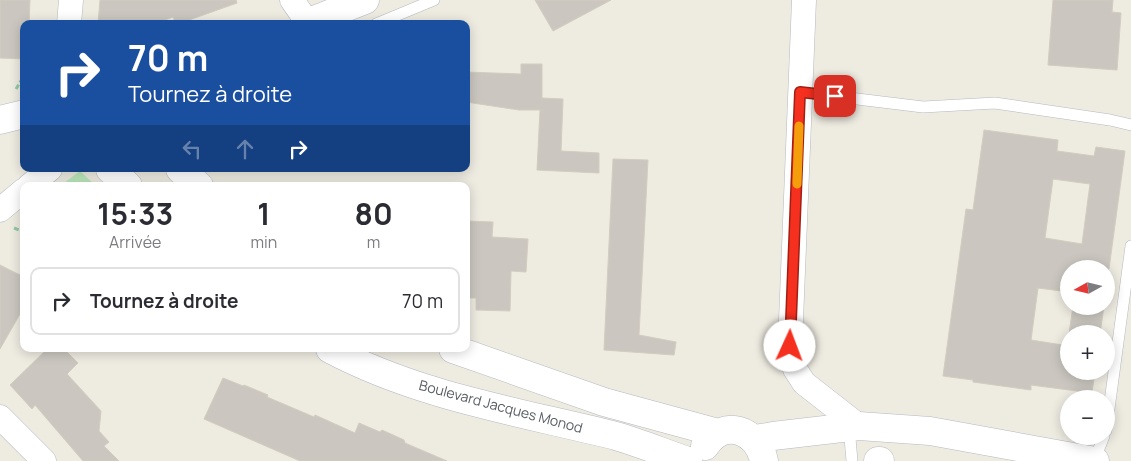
<!DOCTYPE html>
<html lang="fr">
<meta charset="utf-8">
<style>
body{margin:0;font-family:Manrope,sans-serif;background:#f7f7f7;color:#2b2b33;height:100vh;display:flex;flex-direction:column;font-size:19px;white-space:nowrap}
*{box-sizing:border-box;margin:0}
p{font-size:16px;color:#7c7c81}
.icon{flex:none;width:28px;height:28px;fill:none;stroke:currentColor;stroke-width:2;stroke-linecap:round;stroke-linejoin:round}
.map{position:relative;flex:1;overflow:hidden}
.side{position:absolute;left:20px;top:182px;width:450px;height:170px;display:flex;flex-direction:column;background:#fff;border-radius:10px;box-shadow:0 2px 12px #0003}
.side>*{flex:none}
.hud{position:absolute;left:20px;top:20px;width:450px;height:152px;border-radius:10px;box-shadow:0 2px 12px #0003;background:#1a4fa0;color:#fff;overflow:hidden}
.needle{width:32px;rotate:262deg}
.buttons{position:absolute;left:1060px;top:260px;display:grid;gap:10px}
.buttons a{display:grid;place-items:center;width:55px;height:55px;border-radius:50%;background:#fff;box-shadow:0 2px 12px #0003;font-size:25px}
.pin{position:absolute;display:grid;place-items:center;width:42px;height:42px;color:#fff;margin:-21px;border-radius:10px;box-shadow:0 2px 8px #0006}
.me{position:absolute;width:55px;margin:-28px;rotate:2deg;stroke-linejoin:round;filter:drop-shadow(0 0 4px #0008)}
.turn{display:flex;align-items:center;gap:18px;height:105px;padding:0 25px;font-size:22px}
.turn .icon{width:65px;height:65px;stroke-width:2.5}
.turn b{display:block;font-size:35px;line-height:42px}
.lanes{display:flex;align-items:center;height:48px;padding:0 25px;background:#0003;justify-content:center;gap:25px;direction:ltr}
.lanes .off{opacity:.35}
.eta{display:flex;justify-content:space-evenly;align-items:center;height:85px;text-align:center}
.eta b{font-size:30px;font-weight:700;line-height:35px}
ul{padding:0;list-style:none}
li{display:flex;align-items:center;gap:15px;height:68px;margin:0 10px 8px;padding:0 15px;border:2px solid #e1e1e2;border-radius:10px}
li div{flex:1}
li b{display:block;font-size:19px}
li em{font-style:normal}
.map>svg:first-child{display:block}
.park{fill:#bbe8bb}
.building{fill:#cbc7c0;stroke:#d3ccbf;fill-rule:evenodd}
.lines{fill:none;stroke-linecap:round;stroke-linejoin:round}
.service-casing{stroke:#b6b9bf;stroke-width:12}
.minor-casing{stroke:#b6b9bf;stroke-width:25}
.tertiary-casing{stroke:#b6b9bf;stroke-width:29}
.secondary-casing{stroke:#b5b8bf;stroke-width:29}
.path{stroke:#93c9a3;stroke-width:3;stroke-dasharray:5 2.5;stroke-linecap:butt}
.service{stroke:#fff;stroke-width:11}
.minor{stroke:#fff;stroke-width:24}
.tertiary{stroke:#fff;stroke-width:28}
.secondary{stroke:#fff;stroke-width:28}
.route-casing{stroke:#a01f14;stroke-width:12}
.route{stroke:#f6301f;stroke-width:9}
.slow{stroke:#f59e0b;stroke-width:9}
.labels{text-anchor:middle;dominant-baseline:central;stroke-width:4.5;stroke-linejoin:round;paint-order:stroke}
.street-label{font-size:14px;fill:#595e63;stroke:#fff}
</style>
<div class="map">
<svg width="1131" height="461" viewBox="0 0 1131 461">
<rect width="100%" height="100%" fill="#eeebe1"/>
<!-- park -->
<path class="park" d="M80 171 96 186H60Z"/>
<!-- building -->
<path class="building" d="M0 0H30L29 24H24V59L0 58Z
M100 0H236L237 3 178 24H176L173 17 154 24H98Z
M535 0H611L553 31Z
M1053 0H1113L1112 12 1121 13 1117 70 1048 65Z
M521 64H542V98L563 99 561 151 599 153V173L537 170 540 110H519L466 102V72L521 74Z
M984 130 1058 140 1057 151 1094 156 1096 147 1125 151 1109 269H1069V292L1038 288 1031 340 1069 346V371H1095L1092 393 1031 385V390L973 382V380L943 376 966 209 973 210ZM1053 179 1090 184 1082 244 1045 238Z
M613 159 648 160 639 335 676 342 674 355 604 350Z
M466 221 493 222 492 237 528 239 526 272 511 271 510 311 476 310V298H466Z
M0 265 24 277V307L0 349Z
M1073 306H1104L1100 334H1069Z
M47 349H64L78 363 67 374 101 411 99 431 109 442 104 446 119 461H83L35 405 32 409 10 385Z
M223 378 243 386 244 385 268 395 267 397 314 417 315 415 355 433 359 423 380 432 382 430 404 440 405 443 447 461H300L204 419Z"/>
<g class="lines">
<defs>
<path id="service" d="M376 24 434 0
M800 92 923 107 995 103 1110 120 1131 125
M849 427 852 461
M1106 431 1131 246
M1094 461 1104 436"/>
<path id="minor" d="M292 0 308 23
M804 0 790 345 795 369 804 383 859 426
M69 24 71 0
M29 186 50 169
M0 210 24 190
M0 417 44 461"/>
<path id="tertiary" d="M110 169 128 186
M180 169 199 186
M330 349C418 396 520 412 616 436 640 443 664 453 688 461
M453 349 604 402 718 433
M755 439 773 436 859 426 930 431 1095 461
M705 446C724 417 758 430 764 461
M878 461H880"/>
<path id="secondary" d="M304 24 365 0
M0 120 24 114"/>
</defs>
<!-- service casing -->
<use href="#service" class="service-casing"/>
<!-- minor casing -->
<use href="#minor" class="minor-casing"/>
<!-- tertiary casing -->
<use href="#tertiary" class="tertiary-casing"/>
<!-- secondary casing -->
<use href="#secondary" class="secondary-casing"/>
<!-- path -->
<path class="path" d="M16 89 24 76
M14 228 24 232"/>
<!-- service -->
<use href="#service" class="service"/>
<!-- minor -->
<use href="#minor" class="minor"/>
<!-- tertiary -->
<use href="#tertiary" class="tertiary"/>
<!-- secondary -->
<use href="#secondary" class="secondary"/>
</g>
<g class="lines">
<defs>
<path id="route" d="M790 346 800 92 835 96"/>
</defs>
<!-- route casing -->
<use href="#route" class="route-casing"/>
<!-- route -->
<use href="#route" class="route"/>
<!-- slow -->
<path class="slow" d="M797 184 799 126"/>
</g>
<g class="labels">
<!-- street labels -->
<g class="street-label">
<text transform="translate(501 406) rotate(15)">Boulevard Jacques Monod</text>
</g>
</g>
</svg>
<div class="buttons">
<a><svg class="needle" viewBox="-14 -14 28 28"><path d="M0-13l5 13h-10z" fill="#e53935"/><path d="M0 13l5-13h-10z" fill="#7c7c81"/></svg></a>
<a>+</a>
<a>−</a>
</div>
<div class="pin" style="left:835px;top:96px;background:#d93025"><svg class="icon" aria-label="arrive" viewBox="0 0 24 24"><path d="M6 21V4h12l-3 4 3 4H6"/></svg></div>
<svg class="me" style="left:790px;top:346px" viewBox="-20 -20 40 40"><circle r="19" fill="#fff"/><path d="M0-13L10 11 0 6-10 11z" fill="#f6301f"/></svg>
<div class="hud">
<div class="turn"><svg class="icon" aria-label="right" viewBox="0 0 24 24"><path d="M7 20v-9h11M14 6l5 5-5 5"/></svg><div><b>70 m</b>Tournez à droite</div></div>
<div class="lanes"><svg class="icon off" aria-label="left" viewBox="0 0 24 24"><path d="M17 20v-9H6M10 6l-5 5 5 5"/></svg><svg class="icon off" aria-label="ahead" viewBox="0 0 24 24"><path d="M12 20V5M6 11l6-6 6 6"/></svg><svg class="icon" aria-label="right" viewBox="0 0 24 24"><path d="M7 20v-9h11M14 6l5 5-5 5"/></svg></div>
</div>
<section class="side">
<div class="eta">
<div><b>15:33</b><p>Arrivée</p></div>
<div><b>1</b><p>min</p></div>
<div><b>80</b><p>m</p></div>
</div>
<ul>
<li><svg class="icon" aria-label="right" viewBox="0 0 24 24"><path d="M7 20v-9h11M14 6l5 5-5 5"/></svg><div><b>Tournez à droite</b></div><em>70 m</em></li>
</ul>
</section>
</div>
